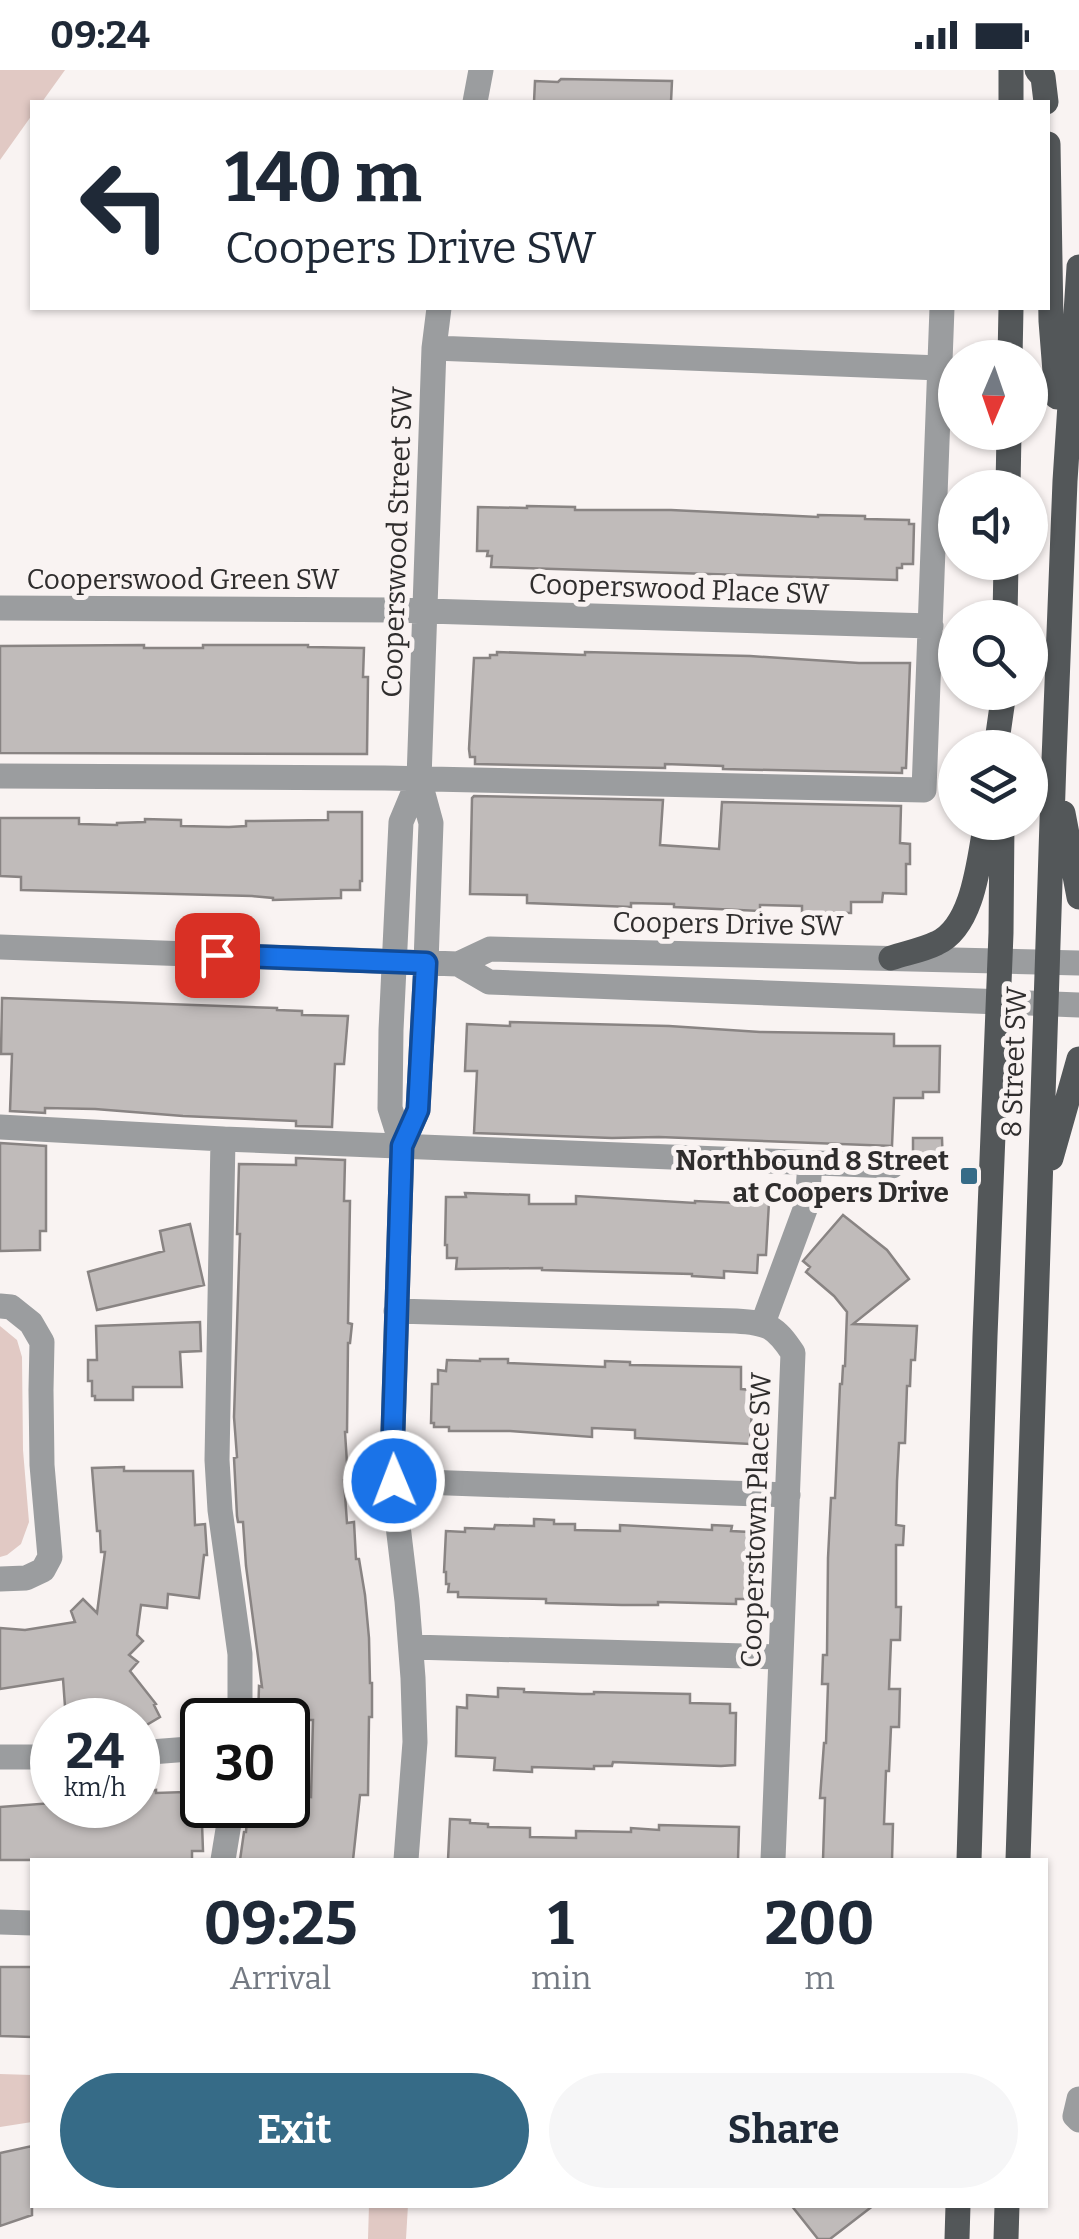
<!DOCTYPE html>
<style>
body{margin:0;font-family:Bitter,serif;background:#f6f6f7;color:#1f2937;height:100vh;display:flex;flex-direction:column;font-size:38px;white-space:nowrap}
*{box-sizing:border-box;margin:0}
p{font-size:32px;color:#747a83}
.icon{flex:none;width:55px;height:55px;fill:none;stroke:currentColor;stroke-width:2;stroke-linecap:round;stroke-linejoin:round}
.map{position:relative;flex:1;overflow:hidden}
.panel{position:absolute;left:30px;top:1788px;width:1018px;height:350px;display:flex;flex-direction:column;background:#fff;border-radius:0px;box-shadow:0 2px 8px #0004}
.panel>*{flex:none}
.hud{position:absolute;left:30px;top:30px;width:1020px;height:210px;border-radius:0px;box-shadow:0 2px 8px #0004;background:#fff;color:#1f2937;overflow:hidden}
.needle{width:65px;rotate:182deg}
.tools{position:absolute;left:938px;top:270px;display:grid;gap:20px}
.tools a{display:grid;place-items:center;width:110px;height:110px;border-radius:50%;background:#fff;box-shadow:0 2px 8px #0004;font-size:50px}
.speed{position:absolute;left:30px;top:1628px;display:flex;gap:20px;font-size:50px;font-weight:700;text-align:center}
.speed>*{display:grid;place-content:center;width:130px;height:130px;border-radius:50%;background:#fff;box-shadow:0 2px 8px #0004;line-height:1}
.speed small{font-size:25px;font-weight:400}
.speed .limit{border:5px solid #111;border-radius:15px;background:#fff;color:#111}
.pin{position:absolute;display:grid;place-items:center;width:85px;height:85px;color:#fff;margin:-42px;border-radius:20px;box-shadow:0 5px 15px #0006}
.me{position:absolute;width:110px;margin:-55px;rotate:359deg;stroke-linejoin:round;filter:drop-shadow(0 0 8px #0008)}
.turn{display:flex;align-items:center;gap:35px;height:210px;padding:0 30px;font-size:45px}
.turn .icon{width:130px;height:130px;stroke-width:2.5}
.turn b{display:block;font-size:70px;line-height:85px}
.eta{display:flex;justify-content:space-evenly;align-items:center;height:170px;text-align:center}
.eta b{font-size:60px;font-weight:700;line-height:70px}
.cta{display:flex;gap:20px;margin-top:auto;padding:20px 30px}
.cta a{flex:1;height:115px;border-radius:60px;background:#366b87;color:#fff;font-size:40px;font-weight:700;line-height:115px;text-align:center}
.cta a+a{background:#f6f6f7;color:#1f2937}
.status{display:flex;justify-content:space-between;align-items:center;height:70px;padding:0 50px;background:#fff;direction:ltr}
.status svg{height:28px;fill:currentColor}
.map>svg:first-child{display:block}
.green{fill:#e1c9c4}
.building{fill:#c0bbba;stroke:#898483;stroke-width:2.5}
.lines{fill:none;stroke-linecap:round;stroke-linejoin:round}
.minor{stroke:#9b9d9f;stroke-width:25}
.major{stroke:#535759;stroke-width:25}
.route-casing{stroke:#114b97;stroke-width:25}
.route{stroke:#1a73e8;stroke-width:18}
.poi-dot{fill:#366b87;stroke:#f9f3f2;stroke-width:4}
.labels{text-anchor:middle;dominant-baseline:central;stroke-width:10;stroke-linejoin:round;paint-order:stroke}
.street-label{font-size:28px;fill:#2f2d2d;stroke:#f9f3f2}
.poi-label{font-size:28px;font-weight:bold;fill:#2f2d2d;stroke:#f9f3f2;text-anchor:end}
</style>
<div class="status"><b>09:24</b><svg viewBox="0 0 49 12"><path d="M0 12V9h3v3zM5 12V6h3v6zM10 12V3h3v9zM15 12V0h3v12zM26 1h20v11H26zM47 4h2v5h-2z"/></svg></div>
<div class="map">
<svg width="1079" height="2169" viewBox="0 0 1079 2169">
<rect width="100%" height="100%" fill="#f9f3f2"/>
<!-- green -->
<path class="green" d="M0 0H65L42 32H32V45L0 90Z
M0 1256 17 1270 22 1287 23 1380 29 1452 21 1474 7 1485 0 1487Z
M0 2004 32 2005V2052L0 2057Z
M369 2135H408L406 2169H368Z"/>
<!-- building -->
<path class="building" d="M561 9 672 11 671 32H534L535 11 558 12Z
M527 436 575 437V440H671L818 447V445L865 446V449L909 450V454H914L913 494H902V498H897V510L491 497 492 486H487L488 481H477L478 437 527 438Z
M144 575V578H203V575H308V577L364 578 363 607H368L367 684 0 683V576Z
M497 582 585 585V582L750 586 859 593H910L906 698H902V703L723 699V696L665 694V698L475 694V687H470L469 679 474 588H490V585H497Z
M474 726 663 730 660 775 719 779 722 732 901 736 900 773 910 774V794H906V824L883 823 882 832H851V843L802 842V836L760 835V841L674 837V834L631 833V837L527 833V825L470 824 472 728Z
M328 742H362V811H360V820H341V828L273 830V828L252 826 21 820V807L0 806V748H79V754L117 755V753L145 752V749L181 750V756L229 757 246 756V751L328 750Z
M2 928 277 938V940L302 941V945L348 946 344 994H335L332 1057 296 1056V1051L183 1046 95 1039 45 1038V1043L10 1041 12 984H1Z
M510 952 669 956 760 962 894 964V976H940L939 1022H923V1028H894L892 1076 659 1067 612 1068 474 1063 477 1001H465L467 954 510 956Z
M913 1068H942L943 1098H913Z
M0 1073 46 1076V1161H40V1180L0 1181Z
M296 1088 345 1090 344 1131H350L348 1253 352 1254 350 1273H348L347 1362H345L348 1409 344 1410 347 1453 354 1452 356 1489H359L365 1525 369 1568 370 1613H372V1647H369L368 1725H360L353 1790H240L244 1762H246L248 1735H303V1726L311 1727 313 1650H258L259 1616 262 1617 246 1496 243 1452H238L237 1446 234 1388 237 1387 234 1347 240 1164H237L239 1094 296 1095Z
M465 1123 529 1125V1134H576V1126L695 1133V1131L736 1133V1130L769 1132 766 1185H758L757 1203 724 1201V1208L692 1206V1204L542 1200V1198L456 1199 457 1188H447V1175H445L446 1127H466Z
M843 1145 887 1180 909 1209 853 1254 917 1256 915 1290H911L910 1316H907L905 1373H899L897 1411 896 1455 904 1456 903 1475H896V1537H901L900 1570H891L889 1619H900L899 1657H891L889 1701H886L884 1754H893L892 1790H823L825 1728H820L824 1673H826L828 1614H822L823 1585H827L828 1488 831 1428H835L840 1314H842L843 1296H845L847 1242 834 1226 806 1202 810 1197 803 1191Z
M190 1154 204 1215 97 1240 88 1202 164 1181 160 1161Z
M200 1252 201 1281 180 1282 182 1317H133V1330H95V1326H92V1311H88V1290H97L96 1256Z
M480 1289H508V1293L605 1297V1291L630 1292V1295L741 1297V1319L753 1320 750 1374 635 1368V1360L592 1358V1367L510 1361H449V1357H434V1353H431L432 1314H438V1300L446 1301 447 1290 480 1291Z
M124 1397V1401H193L195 1455 205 1454 207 1485H204L199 1528 168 1524 167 1538 141 1535 137 1565 143 1571 129 1585 138 1592 130 1601 156 1634 154 1635 160 1647 138 1660V1650H66L63 1609 0 1619V1558L25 1560 75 1552 71 1541 83 1529 97 1543 105 1482H101L100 1461H97L92 1398Z
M534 1449 554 1450V1454H575V1460L620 1461V1455L712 1460V1455L732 1456 731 1461 750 1462 746 1529H736V1534L658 1532V1535H622L546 1533V1529L458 1527V1522H448L449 1514H446V1502H444L446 1461 465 1462V1458L494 1459 495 1455 534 1456Z
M498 1618 524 1619V1622L582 1624H594V1622L690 1624V1633L730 1634V1643H736L735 1695 721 1696 613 1692 612 1696H594V1699L532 1697V1702L494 1700 495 1688 456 1686 457 1637 467 1638V1625L498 1627Z
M156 1720V1723L185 1722V1727L201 1726 203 1781H192V1790H0V1737L52 1733V1735H138V1722Z
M450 1749 470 1750V1753L488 1754V1757L530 1758V1767L576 1768V1761L631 1762V1758L659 1760V1755L739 1757 738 1790H448Z
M0 1897H32V1967L0 1966Z
M32 2076V2145L0 2156V2083Z
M791 2135H874L830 2169H818Z"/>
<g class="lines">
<!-- minor -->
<path class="minor" d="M475 32 481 0
M434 278 940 298
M0 538 393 540 931 556
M0 706 385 708 924 720 942 238
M0 877 458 894 489 912 1079 935
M458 894 490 879 1079 893
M0 1057 223 1069 217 1390 220 1440 240 1584V1650
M223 1069 892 1096
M402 1076 418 1040 426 893 431 753 419 709 434 278 439 238
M0 1236 11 1237 31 1253 42 1272 41 1320 42 1395 50 1487 43 1500 26 1508 0 1509
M396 1241 736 1251C768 1253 775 1256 793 1283L773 1790
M763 1253 807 1134 810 1093
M394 1411 788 1425
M412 1577 781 1587
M138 1683 202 1678
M0 1687H52
M223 1790 232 1735
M406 1790 415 1672 413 1608 407 1531 396 1439 393 1361 402 1076 390 1038 391 960 401 752 419 709
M0 1852 32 1853
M1079 2029 1075 2046 1079 2050"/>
<!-- major -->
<path class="major" d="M1037 0 1043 7 1046 32
M1011 32V0
M1048 74 1051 251 1057 327
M1010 288 1011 238
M1008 418 1009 362
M1005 548 1006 492
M996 678 1004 622
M1063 743 1079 827
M891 888C906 883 923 880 937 873 974 856 979 789 986 752
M1051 1088 1079 989
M969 1790 985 1266 1001 863 1002 752
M1018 1790 1054 690 1065 411 1079 197
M957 2169 958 2135
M1006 2169 1007 2135"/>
</g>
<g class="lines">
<defs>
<path id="route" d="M217 885 426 893 418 1040 402 1076 393 1361 394 1411"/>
</defs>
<!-- route casing -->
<use href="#route" class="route-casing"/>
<!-- route -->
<use href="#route" class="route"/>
</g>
<!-- markers -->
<rect class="poi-dot" x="959" y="1096" width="20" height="20" rx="5"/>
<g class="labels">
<!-- street labels -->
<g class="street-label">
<text transform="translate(397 472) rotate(-88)">Cooperswood Street SW</text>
<text x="183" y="509">Cooperswood Green SW</text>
<text transform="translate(679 519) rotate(2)">Cooperswood Place SW</text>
<text transform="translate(728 854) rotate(1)">Coopers Drive SW</text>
<text transform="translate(1014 992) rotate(-88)">8 Street SW</text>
<text transform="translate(756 1450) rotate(-88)">Cooperstown Place SW</text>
</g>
<!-- poi labels -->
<g class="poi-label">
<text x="949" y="1090">Northbound 8 Street<tspan x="949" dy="32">at Coopers Drive</tspan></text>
</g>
</g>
</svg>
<div class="tools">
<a><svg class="needle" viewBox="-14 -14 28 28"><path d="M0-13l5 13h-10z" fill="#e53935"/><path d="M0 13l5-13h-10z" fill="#747a83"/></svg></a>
<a><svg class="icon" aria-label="sound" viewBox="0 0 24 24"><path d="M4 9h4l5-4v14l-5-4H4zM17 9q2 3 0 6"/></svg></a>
<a><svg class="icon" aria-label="search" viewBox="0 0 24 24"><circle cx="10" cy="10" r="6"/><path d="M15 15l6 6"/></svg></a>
<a><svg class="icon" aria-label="layers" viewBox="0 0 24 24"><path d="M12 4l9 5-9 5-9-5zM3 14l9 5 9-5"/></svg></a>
</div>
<div class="speed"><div>24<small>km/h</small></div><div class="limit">30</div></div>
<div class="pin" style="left:217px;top:885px;background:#d93025"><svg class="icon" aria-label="arrive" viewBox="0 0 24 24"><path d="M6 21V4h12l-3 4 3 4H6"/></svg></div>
<svg class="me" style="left:394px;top:1411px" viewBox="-20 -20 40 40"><circle r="17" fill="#1a73e8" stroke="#fff" stroke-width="3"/><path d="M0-11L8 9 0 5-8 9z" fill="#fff"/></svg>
<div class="hud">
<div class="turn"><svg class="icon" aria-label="left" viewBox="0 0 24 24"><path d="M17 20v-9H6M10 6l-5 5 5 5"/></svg><div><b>140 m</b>Coopers Drive SW</div></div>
</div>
<section class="panel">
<div class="eta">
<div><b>09:25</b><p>Arrival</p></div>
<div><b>1</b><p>min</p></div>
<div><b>200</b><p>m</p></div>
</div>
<div class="cta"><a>Exit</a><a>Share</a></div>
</section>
</div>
